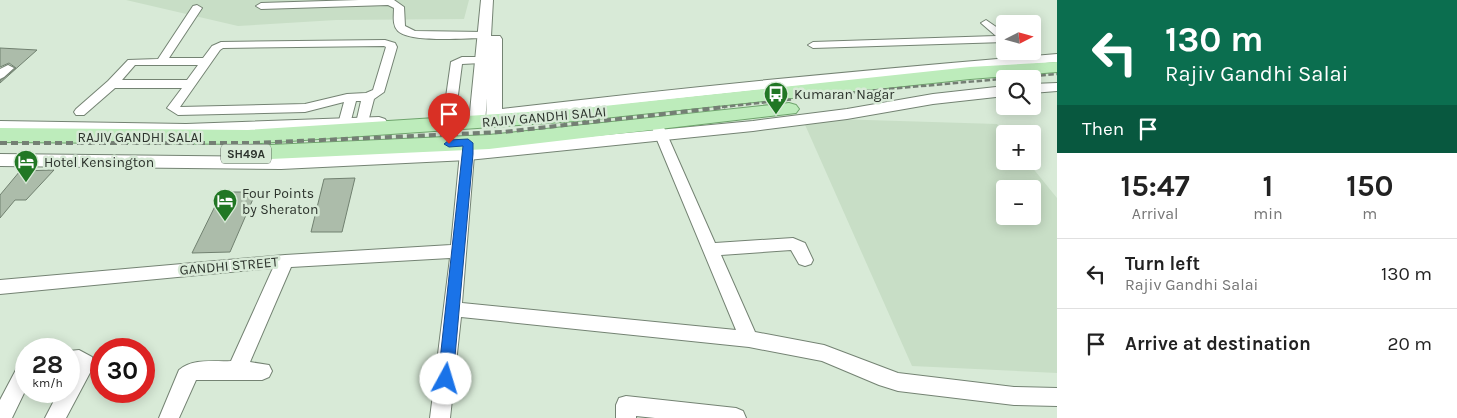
<!DOCTYPE html>
<meta charset="utf-8">
<style>
body{margin:0;font-family:Karla,sans-serif;background:#f2f2f2;color:#222;height:100vh;display:flex;flex-direction:column;font-size:19px;white-space:nowrap}
*{box-sizing:border-box;margin:0}
p{font-size:16px;color:#767676}
.icon{flex:none;width:28px;height:28px;fill:none;stroke:currentColor;stroke-width:2;stroke-linecap:round;stroke-linejoin:round}
.map{position:relative;flex:1;overflow:hidden}
.drawer{display:flex;flex-direction:column;background:#fff;width:400px}
.drawer>*{flex:none}
.guide{background:#0b6e4f;color:#fff;overflow:hidden}
.needle{width:32px;rotate:84deg}
.tools{position:absolute;left:996px;top:15px;display:grid;gap:10px}
.tools a{display:grid;place-items:center;width:45px;height:45px;border-radius:5px;background:#fff;box-shadow:0 2px 12px #0003;font-size:25px}
.speed{position:absolute;left:15px;top:338px;display:flex;gap:10px;font-size:25px;font-weight:700;text-align:center}
.speed>*{display:grid;place-content:center;width:65px;height:65px;border-radius:50%;background:#fff;box-shadow:0 2px 12px #0003;line-height:1}
.speed small{font-size:12px;font-weight:400}
.speed .limit{border:8px solid #d22;background:#fff;color:#111}
.pin{position:absolute;display:grid;place-items:center;width:42px;height:42px;color:#fff;margin:-51px -21px;border-radius:50% 50% 50% 0;rotate:-45deg;box-shadow:0 0 5px #0007}
.pin .icon{rotate:45deg}
.me{position:absolute;width:55px;margin:-28px;rotate:6deg;stroke-linejoin:round;filter:drop-shadow(0 0 4px #0008)}
.turn{display:flex;align-items:center;gap:18px;height:105px;padding:0 25px;font-size:22px}
.turn .icon{width:65px;height:65px;stroke-width:2.5}
.turn b{display:block;font-size:35px;line-height:42px}
.then{display:flex;align-items:center;height:48px;padding:0 25px;background:#0003;gap:10px;font-size:19px}
.eta{display:flex;justify-content:space-evenly;align-items:center;height:85px;text-align:center}
.eta b{font-size:30px;font-weight:700;line-height:35px}
ul{padding:0;list-style:none}
li{display:flex;align-items:center;gap:15px;height:70px;padding:0 25px;border-top:1px solid #e0e0e0}
li div{flex:1}
li b{display:block;font-size:19px}
li em{font-style:normal}
main{display:flex;flex:1;min-height:0}
.map>svg:first-child{display:block}
.built{fill:#c8dec6;fill-rule:evenodd}
.building{fill:#acbcaa;stroke:#718170}
.lines{fill:none;stroke-linecap:round;stroke-linejoin:round}
.minor-casing{stroke:#748373;stroke-width:2}
.tertiary-casing{stroke:#748373;stroke-width:2}
.primary-casing{stroke:#6ea46c;stroke-width:2}
.minor{fill:#fff;fill-rule:evenodd}
.tertiary{fill:#fff;fill-rule:evenodd}
.primary{fill:#bdecbb;fill-rule:evenodd}
.rail-far1{stroke:#747f74;stroke-width:2.5;stroke-dasharray:5.5 2.5;stroke-linecap:butt}
.rail{stroke:#747f74;stroke-width:4;stroke-dasharray:7 4;stroke-linecap:butt}
.route{fill:#1a73e8;stroke:#114b97}
.labels{text-anchor:middle;dominant-baseline:central;stroke-width:5;stroke-linejoin:round;paint-order:stroke}
.shield{fill:#d8ead7;stroke:#606b60;stroke-width:1}
.shield-label{font-size:12px;font-weight:bold;fill:#2d342d}
.poi-label{font-size:14px;fill:#2d342d;stroke:#d8ead7;text-anchor:start}
.street-label{font-size:14px;fill:#2d342d;stroke:#d8ead7}
</style>
<main>
<div class="map">
<svg width="1057" height="418" viewBox="0 0 1057 418">
<rect width="100%" height="100%" fill="#d8ead7"/>
<!-- built -->
<path class="built" d="M126 0H469L464 19 336 20 238 26Z
M802 118 997 124 1005 134V161H1027L1057 198V373L912 366ZM1005 189H1032V216H1005Z"/>
<!-- building -->
<path class="building" d="M0 48 37 50 19 66 0 83V81L16 68 9 63 0 67Z
M54 170 26 200H15L0 218V195L20 171Z
M355 178 342 232H311L324 179Z
M222 192H256L230 252 192 253Z"/>
<g class="lines">
<defs>
<path id="minor" d="M359 0H394L404 7 405 26 415 31 484 32 489 35 484 38C465 38 411 43 398 31 392 25 394 16 394 8L388 5 261 9 256 6 261 3Z
M197 5 202 8 169 58H203L212 46 221 42 385 40 395 43 397 47 384 92 374 99 367 126 362 127 356 123 361 101H356L350 124 344 128 338 124 344 102 305 112 178 115 167 108 182 88H115L84 115H76L74 112 76 109 108 81 128 60 158 59 193 6ZM384 46 386 47 373 90 366 93 347 94 305 104 180 107 220 50 223 48ZM135 65H198L187 80H122Z
M986 20 1005 33V42L813 48 808 45 813 42 996 36 981 23Z
M1018 51H1030L1040 60 1034 63 1030 62Z
M462 57H481L487 60 481 63 462 64 455 118 449 122 443 118 451 62Z
M8 65 14 68 4 77 0 79V69Z
M656 119 662 123 715 243 793 238 805 243 813 260 811 264 805 266 799 264 791 250 721 255 755 332 824 345 898 373 1014 387 1057 388V406L1014 405 898 391 879 385 822 361 749 347 461 317 450 418H430L450 258 291 267 250 362 269 365 272 371 269 377 262 380H196L179 418H159L179 370C193 358 214 362 231 361L273 268 0 294V280L285 255 451 245 461 143 468 139 475 143 462 303 736 330 650 123Z
M79 350 92 357 94 363 92 369 66 418H45L59 391H69V374L73 367H69V351Z
M26 361V389L12 418H0V400L19 364Z
M626 396 736 408 743 411 746 418H655L636 416V418H616V405L619 398Z"/>
<path id="tertiary" d="M481 0H493L491 36H500L502 39V109C687 87 872 69 1057 54V62C872 78 687 96 502 119L500 124H488L486 121 487 98 485 122 483 125H471L469 122Z
M1057 83V91L1032 93V84Z
M1005 86V96L933 104 847 119 753 131 468 160 281 169 0 166V154L281 157 468 148 753 121 847 109 933 94Z
M379 117 385 119 387 122 385 125 278 132 186 134 0 131V121L186 124Z"/>
<path id="primary" d="M1057 62V72L970 79 576 121 248 144 0 142V128L248 130 576 109 970 67Z
M789 103 796 105 799 109 796 113 489 149 249 160 241 158 238 153 241 148 249 146 489 135Z"/>
</defs>
<!-- minor casing -->
<use href="#minor" class="minor-casing"/>
<!-- tertiary casing -->
<use href="#tertiary" class="tertiary-casing"/>
<!-- primary casing -->
<use href="#primary" class="primary-casing"/>
<!-- minor -->
<use href="#minor" class="minor"/>
<!-- tertiary -->
<use href="#tertiary" class="tertiary"/>
<!-- primary -->
<use href="#primary" class="primary"/>
<!-- rail-far1 -->
<path class="rail-far1" d="M714 108 866 91 1057 74"/>
<!-- rail -->
<path class="rail" d="M0 143H254L503 132 725 107"/>
</g>
<!-- route -->
<path class="route" d="M468 139 473 143V154L453 379 451 383 446 385 440 383 438 379 463 146 449 147 444 144 449 140Z"/>
<!-- icons -->
<defs>
<symbol id="bus-pin" viewBox="-11 -11 22 30"><path d="M0 17L-7.5 6A9.5 9.5 0 1 1 7.5 6Z" fill="#217724" stroke="#d8ead7"/><path d="M-5-6H5V4H4V6H2V4H-2V6H-4V4H-5ZM-3.5-4V0h7V-4ZM-3.5 1.2v1.5H-2V1.2ZM2 1.2v1.5H3.5V1.2Z" fill="#fff"/></symbol>
<symbol id="hotel-pin" viewBox="-11 -11 22 30"><path d="M0 17L-7.5 6A9.5 9.5 0 1 1 7.5 6Z" fill="#217724" stroke="#d8ead7"/><path d="M-6-4.5h1.5V1H6V5H4.5V3h-9V5H-6ZM-4 0a1.8 1.8 0 1 1 3.6 0ZM.5 0V-2.5h3Q6-2.5 6 0Z" fill="#fff"/></symbol>
</defs>
<g fill-rule="evenodd">
<use href="#bus-pin" x="762" y="80" width="28" height="38"/>
<use href="#hotel-pin" x="12" y="148" width="28" height="38"/>
<use href="#hotel-pin" x="211" y="187" width="28" height="38"/>
</g>
<g class="labels">
<!-- shield labels -->
<rect class="shield" x="221" y="144.5" width="50" height="19" rx="4"/>
<g class="shield-label">
<text x="246" y="154">SH49A</text>
</g>
<!-- poi labels -->
<g class="poi-label">
<text x="794" y="94">Kumaran Nagar</text>
<text x="44" y="162">Hotel Kensington</text>
<text x="242" y="193">Four Points<tspan x="242" dy="16">by Sheraton</tspan></text>
</g>
<!-- street labels -->
<g class="street-label">
<text transform="translate(544 117) rotate(-5)">RAJIV GANDHI SALAI</text>
<text x="140" y="137">RAJIV GANDHI SALAI</text>
<text transform="translate(229 266) rotate(-5)">GANDHI STREET</text>
</g>
</g>
</svg>
<div class="tools">
<a><svg class="needle" viewBox="-14 -14 28 28"><path d="M0-13l5 13h-10z" fill="#e53935"/><path d="M0 13l5-13h-10z" fill="#767676"/></svg></a>
<a><svg class="icon" aria-label="search" viewBox="0 0 24 24"><circle cx="10" cy="10" r="6"/><path d="M15 15l6 6"/></svg></a>
<a>+</a>
<a>−</a>
</div>
<div class="speed"><div>28<small>km/h</small></div><div class="limit">30</div></div>
<div class="pin" style="left:449px;top:144px;background:#d93025"><svg class="icon" aria-label="arrive" viewBox="0 0 24 24"><path d="M6 21V4h12l-3 4 3 4H6"/></svg></div>
<svg class="me" style="left:446px;top:379px" viewBox="-20 -20 40 40"><circle r="19" fill="#fff"/><path d="M0-13L10 11 0 6-10 11z" fill="#1a73e8"/></svg>
</div>
<section class="drawer">
<div class="guide">
<div class="turn"><svg class="icon" aria-label="left" viewBox="0 0 24 24"><path d="M17 20v-9H6M10 6l-5 5 5 5"/></svg><div><b>130 m</b>Rajiv Gandhi Salai</div></div>
<div class="then">Then<svg class="icon" aria-label="arrive" viewBox="0 0 24 24"><path d="M6 21V4h12l-3 4 3 4H6"/></svg></div>
</div>
<div class="eta">
<div><b>15:47</b><p>Arrival</p></div>
<div><b>1</b><p>min</p></div>
<div><b>150</b><p>m</p></div>
</div>
<ul>
<li><svg class="icon" aria-label="left" viewBox="0 0 24 24"><path d="M17 20v-9H6M10 6l-5 5 5 5"/></svg><div><b>Turn left</b><p>Rajiv Gandhi Salai</p></div><em>130 m</em></li>
<li><svg class="icon" aria-label="arrive" viewBox="0 0 24 24"><path d="M6 21V4h12l-3 4 3 4H6"/></svg><div><b>Arrive at destination</b></div><em>20 m</em></li>
</ul>
</section>
</main>
